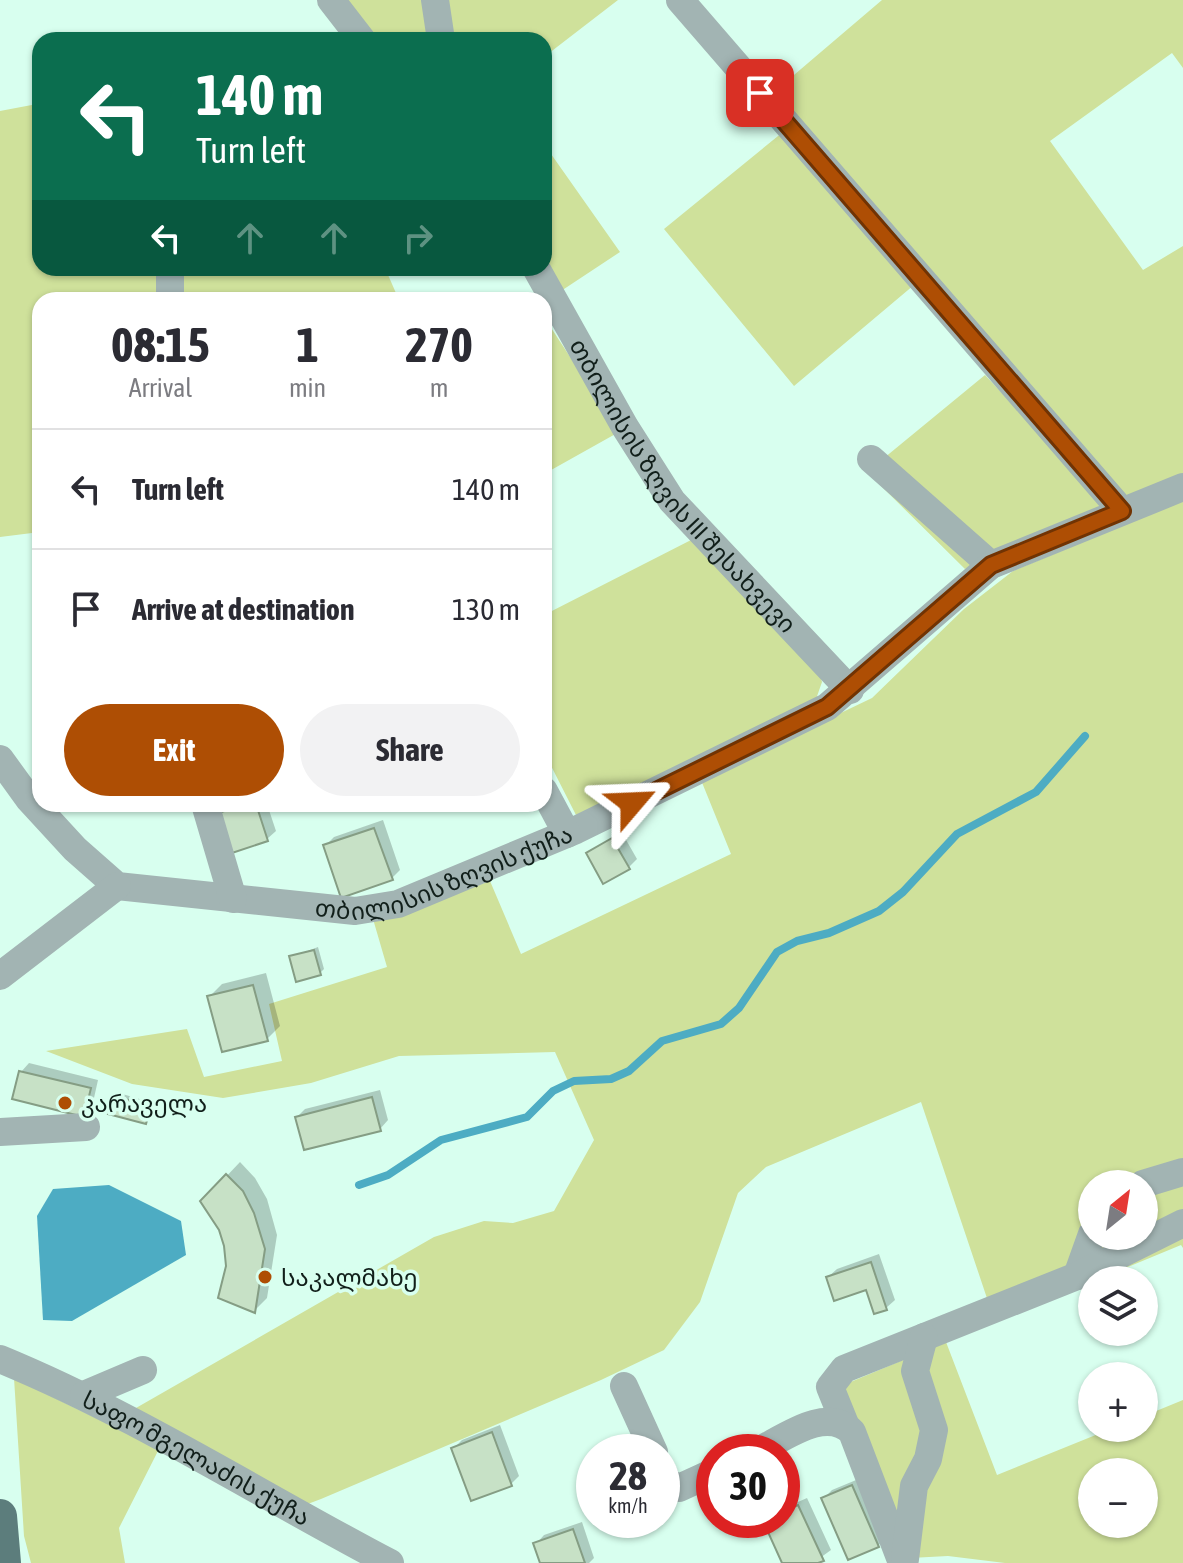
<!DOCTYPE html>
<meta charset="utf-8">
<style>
body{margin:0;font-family:"Asap Condensed","Noto Sans Georgian",sans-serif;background:#f2f2f3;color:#2b2b33;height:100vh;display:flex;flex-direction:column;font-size:30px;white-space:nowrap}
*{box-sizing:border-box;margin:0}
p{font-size:26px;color:#7c7c81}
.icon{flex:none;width:44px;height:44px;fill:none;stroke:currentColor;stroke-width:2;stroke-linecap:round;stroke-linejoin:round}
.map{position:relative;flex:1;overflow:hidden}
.sheet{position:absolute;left:32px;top:292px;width:520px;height:520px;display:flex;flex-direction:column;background:#fff;border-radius:24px;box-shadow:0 2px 6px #0004}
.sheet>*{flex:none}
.guide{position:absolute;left:32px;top:32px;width:520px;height:244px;border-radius:24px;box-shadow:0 2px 6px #0004;background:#0b6e4f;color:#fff;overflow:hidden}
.needle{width:52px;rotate:30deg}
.buttons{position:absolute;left:1078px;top:1170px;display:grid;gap:16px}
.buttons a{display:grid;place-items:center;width:80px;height:80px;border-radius:50%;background:#fff;box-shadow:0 2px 6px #0004;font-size:40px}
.speed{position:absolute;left:576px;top:1434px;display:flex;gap:16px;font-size:40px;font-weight:700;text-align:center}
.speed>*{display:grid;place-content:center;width:104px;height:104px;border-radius:50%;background:#fff;box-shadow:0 2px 6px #0004;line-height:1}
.speed small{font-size:20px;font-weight:400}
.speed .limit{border:12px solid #d22;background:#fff;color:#111}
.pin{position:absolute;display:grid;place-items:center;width:68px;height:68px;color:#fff;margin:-34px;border-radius:16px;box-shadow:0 4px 12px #0006}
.me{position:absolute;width:88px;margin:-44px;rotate:64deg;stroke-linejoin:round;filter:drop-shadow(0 0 6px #0008)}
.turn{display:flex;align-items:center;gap:28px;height:168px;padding:0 32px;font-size:36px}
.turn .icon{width:104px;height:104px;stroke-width:2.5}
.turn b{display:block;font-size:56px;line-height:68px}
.lanes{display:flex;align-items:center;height:76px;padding:0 32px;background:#0003;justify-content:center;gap:40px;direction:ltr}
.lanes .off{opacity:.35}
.eta{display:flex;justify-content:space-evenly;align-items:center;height:136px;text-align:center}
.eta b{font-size:48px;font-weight:700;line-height:56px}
.button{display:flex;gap:16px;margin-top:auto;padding:16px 32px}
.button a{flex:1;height:92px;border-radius:48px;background:#ae4e04;color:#fff;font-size:32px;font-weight:700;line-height:92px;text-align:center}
.button a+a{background:#f2f2f3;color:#2b2b33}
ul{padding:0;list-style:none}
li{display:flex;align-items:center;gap:24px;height:120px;padding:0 32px;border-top:2px solid #e1e1e2}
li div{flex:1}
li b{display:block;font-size:30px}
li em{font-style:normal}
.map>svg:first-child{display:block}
.green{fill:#cfe19b;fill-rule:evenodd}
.water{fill:#4dacc3}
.shadow{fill:#0003}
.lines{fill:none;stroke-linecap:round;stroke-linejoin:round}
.stream{stroke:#4dacc3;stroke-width:8}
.building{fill:#c7e1c6;stroke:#859d84;stroke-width:2}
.minor{stroke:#a2b4b3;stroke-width:28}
.major{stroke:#5c7d7c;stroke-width:34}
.route-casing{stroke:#713303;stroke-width:20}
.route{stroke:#ae4e04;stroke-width:14}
.poi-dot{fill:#ae4e04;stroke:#d8ffef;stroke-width:3}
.labels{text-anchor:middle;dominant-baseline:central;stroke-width:7;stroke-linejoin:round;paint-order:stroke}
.street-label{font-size:24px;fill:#111f1a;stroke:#d8ffef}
.poi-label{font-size:24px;fill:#111f1a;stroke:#d8ffef;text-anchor:start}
</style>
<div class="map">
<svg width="1183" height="1563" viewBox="0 0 1183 1563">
<rect width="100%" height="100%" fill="#d8ffef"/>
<!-- green -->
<path class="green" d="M322 0H618L544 57V40H352Z
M882 0H1183V68L1172 53 1050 141 1143 270 1183 246V479L1123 499 774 92Z
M37 104 40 268H158L160 300H40V532L0 537V111Z
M783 132 914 285 794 386 664 229Z
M544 144 620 252 561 291 544 258Z
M184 268H385L399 300H184Z
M544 317 619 432 544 474Z
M985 375 1100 498V511L965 569 867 472Z
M1183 500V1248L1181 1245 995 1322 921 1102 766 1167 738 1193 700 1302 664 1350 601 1380 321 1499 297 1508 129 1412 434 1237 484 1221 513 1223 554 1211 594 1140 555 1052 399 1056 311 1083 223 1098 132 1084 46 1051 187 1029 204 1077 282 1061 269 1004 387 967 373 919 409 911 490 881 521 954 731 854 701 780 872 698 964 609 1013 571ZM1092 1184H1144V1236H1092Z
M693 539 818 668 822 682 815 702 576 815 544 752V615Z
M946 1342 997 1475 1113 1428H1144V1416L1183 1400V1563H1005L948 1556 910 1558 841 1386ZM1092 1472H1144V1524H1092Z
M14 1378 159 1449 119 1528 125 1563H31L24 1536Z"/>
<!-- water -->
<path class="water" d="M109 1185 181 1221 186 1255 72 1321 43 1320 37 1216 53 1189Z"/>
<!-- shadow -->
<path class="shadow" d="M232 804H267L276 831 267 839 221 813Z
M383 820 400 870 392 878 325 846 334 837Z
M621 831 637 859 629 867 588 854Z
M318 947 324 969 320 973 292 957Z
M266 973 280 1026 267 1039 209 997 222 984Z
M29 1063 98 1080 92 1107 83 1115 21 1072Z
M380 1090 388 1120 380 1129 297 1117 305 1109Z
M119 1093 153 1103 149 1119 145 1122 115 1097Z
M240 1162 255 1178 267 1199 277 1235 267 1298 254 1311 228 1266 220 1229 203 1201Z
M879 1254 895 1300 886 1308 867 1288 828 1277 837 1269Z
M500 1425 519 1476 511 1484 454 1448 462 1440Z
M861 1478 886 1537 878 1546 823 1499 832 1490Z
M807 1498 831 1550 813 1563H784L765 1521 782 1520V1509Z
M582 1522 594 1558 589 1563H542L536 1544 544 1535Z"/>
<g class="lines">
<!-- stream -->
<path class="stream" d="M359 1185 388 1175 441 1140 527 1117 553 1091 574 1081 611 1079 629 1071 662 1041 721 1024 739 1008 777 952 797 941 829 933 879 911 903 892 957 834 1036 792 1085 736"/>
</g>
<!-- building -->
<path class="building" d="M246 804H256L268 841 232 853 218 813Z
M374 828 393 880 341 898 323 845Z
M612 838 630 869 603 884 586 853Z
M314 950 321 975 296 982 289 956Z
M253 985 268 1041 222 1052 207 996Z
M19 1071 91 1088 84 1117 12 1099Z
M113 1096 151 1106 146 1124 108 1114Z
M372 1097 381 1131 304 1150 295 1117Z
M226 1174 243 1191 254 1213 265 1249 255 1313 218 1298 226 1266 224 1246 219 1230 200 1201Z
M871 1262 887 1310 874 1314 866 1290 834 1301 826 1277Z
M492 1432 512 1486 471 1501 451 1448Z
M852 1485 879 1547 848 1560 821 1498Z
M798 1505 824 1561 818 1563H782L763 1521 782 1520V1512Z
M573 1529 585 1563H540L533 1543Z"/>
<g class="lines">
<!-- minor -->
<g class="minor">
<path d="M331 0 362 40"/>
<path d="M435 0 441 40"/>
<path d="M680 0 1122 511"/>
<path d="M170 268V300"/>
<path id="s1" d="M536 268 625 427 672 501 850 690"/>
<path d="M871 459 991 565"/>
<path id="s2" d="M0 759 29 799 75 849 117 886 355 911 398 904 576 830 827 707 991 565 1183 487"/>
<path d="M544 791 567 834"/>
<path d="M205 804 233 899"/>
<path d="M0 976 117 886"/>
<path d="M0 1132 86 1127"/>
<path d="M1143 1184 1183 1172"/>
<path d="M1077 1276 1092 1234"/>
<path id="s3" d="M0 1359C136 1415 260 1495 390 1563"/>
<path d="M624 1386 654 1452"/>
<path d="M84 1395 143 1370"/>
<path d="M845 1424 830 1387 844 1369 1077 1276 1183 1223"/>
<path d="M756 1452C783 1439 826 1405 852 1432L902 1563"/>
<path d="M662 1470 667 1482 679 1488 714 1472"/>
<path d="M905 1559 914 1486 928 1459 934 1430 915 1371 924 1337"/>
</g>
<!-- major -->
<path class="major" d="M0 1516 4 1563"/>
</g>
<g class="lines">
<defs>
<path id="route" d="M632 803 827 707 991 565 1122 511 760 93"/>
</defs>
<!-- route casing -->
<use href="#route" class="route-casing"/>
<!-- route -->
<use href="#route" class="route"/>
</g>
<!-- markers -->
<g class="poi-dot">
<circle cx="65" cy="1103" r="8"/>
<circle cx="265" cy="1277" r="8"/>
</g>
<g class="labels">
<!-- street labels -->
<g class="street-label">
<text stroke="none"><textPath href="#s1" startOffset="264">თბილისის ზღვის III შესახვევი</textPath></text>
<text stroke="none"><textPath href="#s2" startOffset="508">თბილისის ზღვის ქუჩა</textPath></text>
<text stroke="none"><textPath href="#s3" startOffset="220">საფო მგელაძის ქუჩა</textPath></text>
</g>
<!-- poi labels -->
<g class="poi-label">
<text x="81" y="1103">კარაველა</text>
<text x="281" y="1277">საკალმახე</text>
</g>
</g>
</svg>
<div class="buttons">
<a><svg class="needle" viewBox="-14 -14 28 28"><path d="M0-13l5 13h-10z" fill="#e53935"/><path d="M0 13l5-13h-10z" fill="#7c7c81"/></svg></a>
<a><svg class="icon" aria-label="layers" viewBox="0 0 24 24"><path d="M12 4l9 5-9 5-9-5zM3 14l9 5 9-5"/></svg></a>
<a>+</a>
<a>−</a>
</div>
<div class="speed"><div>28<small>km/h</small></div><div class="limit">30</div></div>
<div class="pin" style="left:760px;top:93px;background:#d93025"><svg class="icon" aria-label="arrive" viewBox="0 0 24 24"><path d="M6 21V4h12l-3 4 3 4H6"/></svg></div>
<svg class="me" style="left:632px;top:803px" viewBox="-20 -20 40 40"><path d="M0-17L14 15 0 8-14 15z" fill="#ae4e04" stroke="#fff" stroke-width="4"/></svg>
<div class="guide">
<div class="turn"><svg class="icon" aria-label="left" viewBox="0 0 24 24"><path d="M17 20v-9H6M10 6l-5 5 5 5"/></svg><div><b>140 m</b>Turn left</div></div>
<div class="lanes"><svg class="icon" aria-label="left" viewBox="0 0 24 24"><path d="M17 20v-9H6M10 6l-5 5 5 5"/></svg><svg class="icon off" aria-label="ahead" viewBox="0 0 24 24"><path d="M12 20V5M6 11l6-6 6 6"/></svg><svg class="icon off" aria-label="ahead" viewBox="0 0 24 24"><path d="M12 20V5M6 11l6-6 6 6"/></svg><svg class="icon off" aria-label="right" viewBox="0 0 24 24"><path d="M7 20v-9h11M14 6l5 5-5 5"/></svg></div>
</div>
<section class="sheet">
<div class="eta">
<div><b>08:15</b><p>Arrival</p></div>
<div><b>1</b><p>min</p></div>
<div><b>270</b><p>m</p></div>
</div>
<ul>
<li><svg class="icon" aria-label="left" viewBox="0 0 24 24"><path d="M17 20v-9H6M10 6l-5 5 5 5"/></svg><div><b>Turn left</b></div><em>140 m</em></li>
<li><svg class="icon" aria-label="arrive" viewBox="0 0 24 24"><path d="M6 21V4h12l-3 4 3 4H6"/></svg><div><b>Arrive at destination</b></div><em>130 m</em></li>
</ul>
<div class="button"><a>Exit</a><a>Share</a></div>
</section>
</div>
